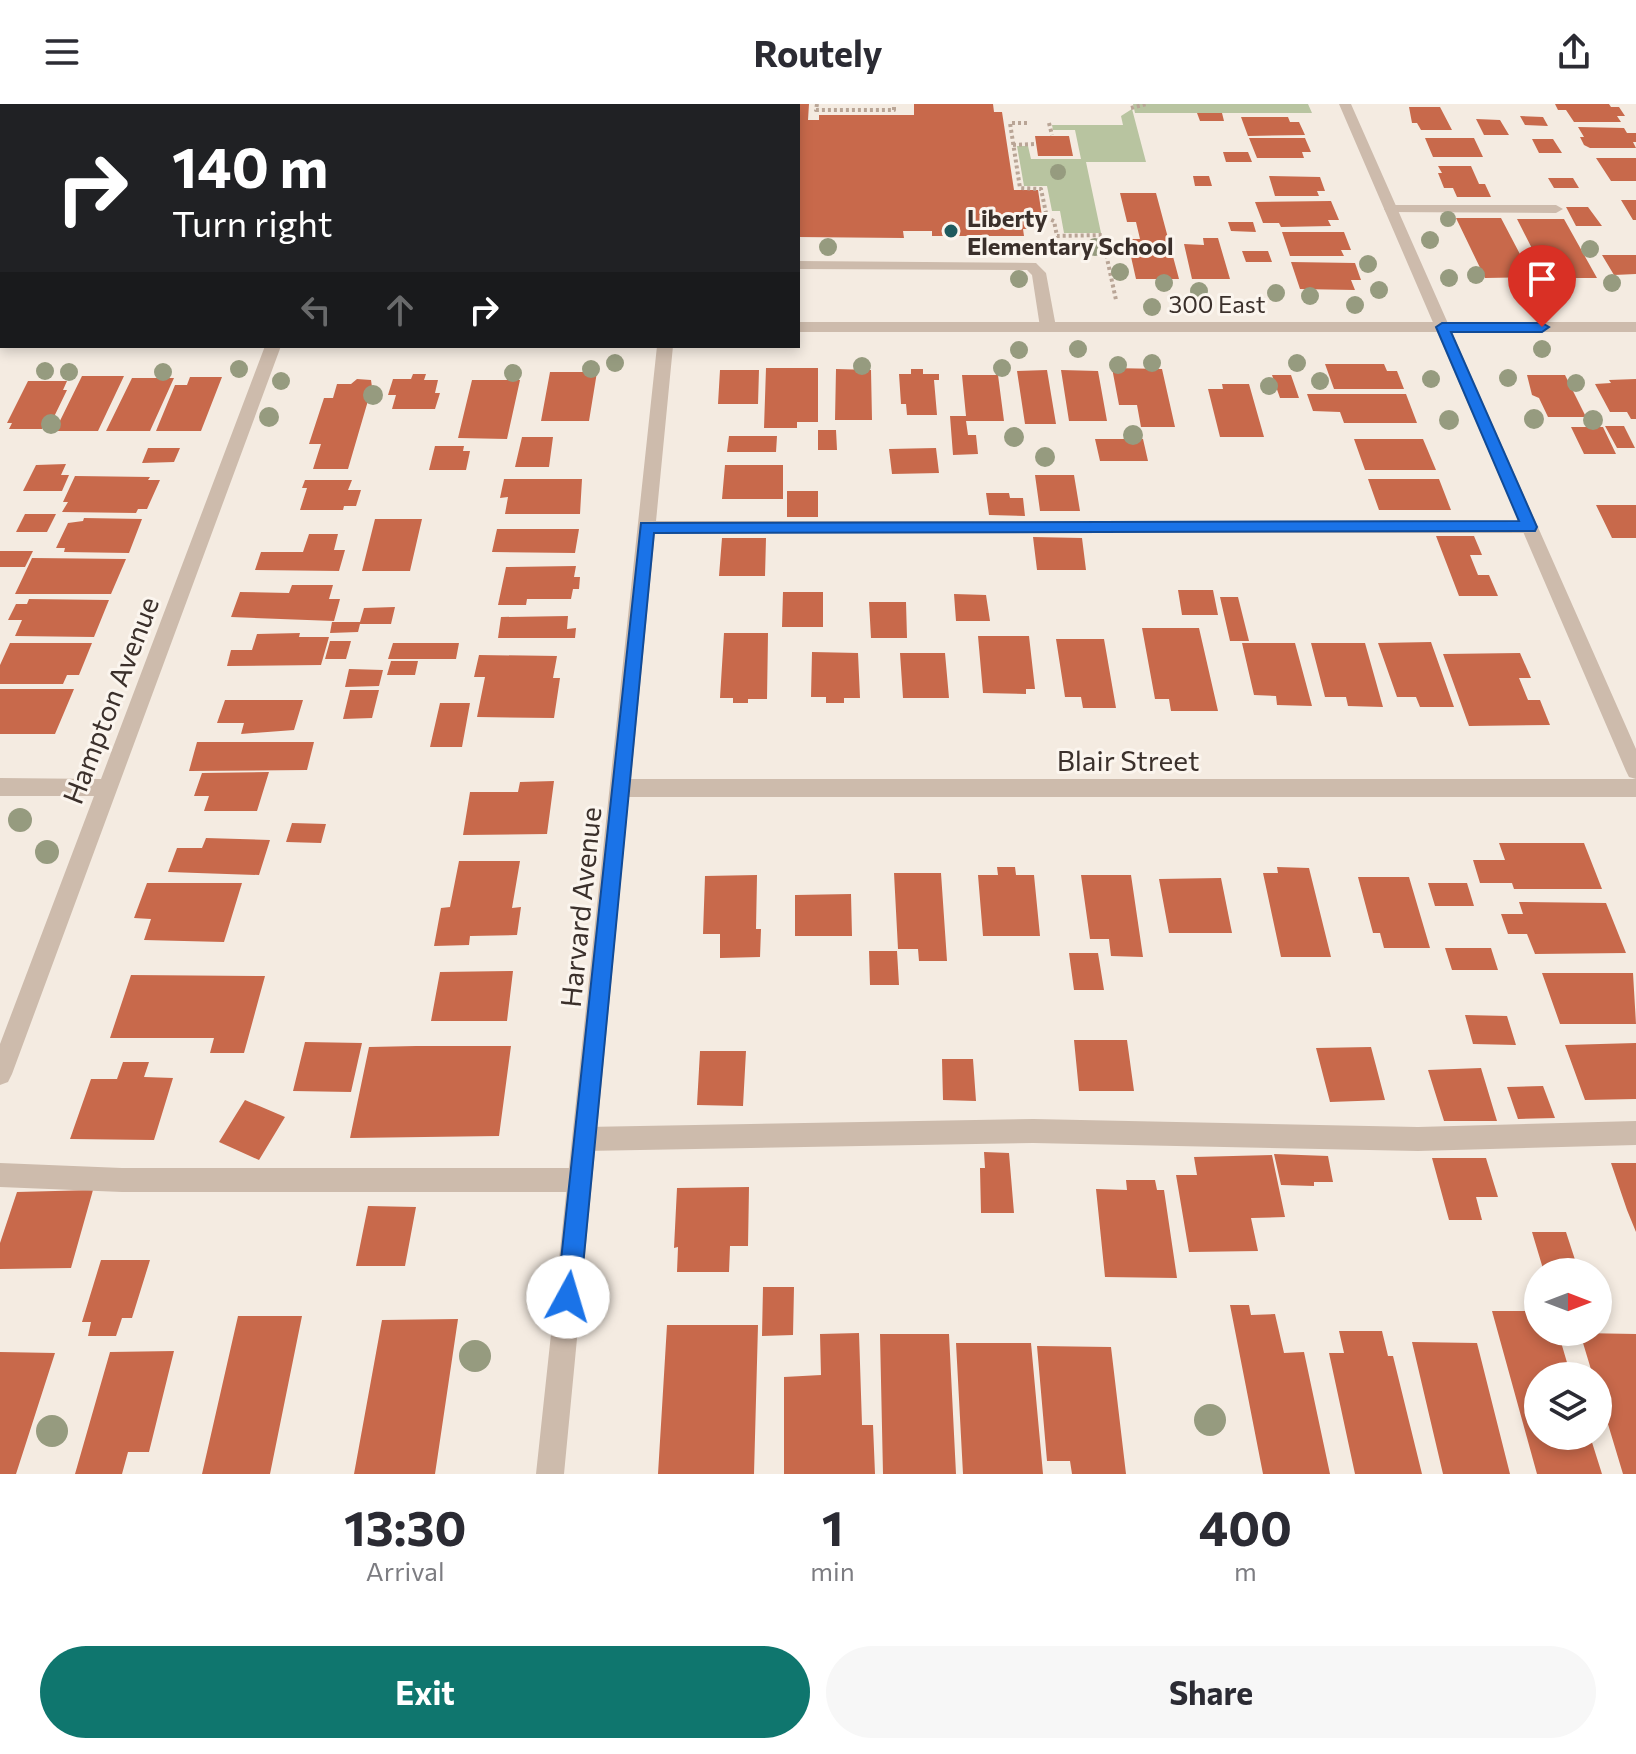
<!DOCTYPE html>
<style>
body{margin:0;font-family:Commissioner,sans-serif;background:#f7f7f7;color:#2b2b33;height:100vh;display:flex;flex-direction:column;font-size:30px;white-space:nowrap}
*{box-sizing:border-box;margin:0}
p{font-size:26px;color:#7c7c81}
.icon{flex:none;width:44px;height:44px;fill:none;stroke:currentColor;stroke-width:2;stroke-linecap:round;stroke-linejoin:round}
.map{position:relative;height:1370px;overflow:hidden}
.sheet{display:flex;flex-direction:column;background:#fff;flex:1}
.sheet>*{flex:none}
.guide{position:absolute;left:0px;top:0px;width:800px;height:244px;box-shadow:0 4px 12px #0003;background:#202124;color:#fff;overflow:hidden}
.needle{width:52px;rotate:90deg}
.buttons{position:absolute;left:1524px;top:1154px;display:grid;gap:16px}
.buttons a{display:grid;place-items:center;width:88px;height:88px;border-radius:50%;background:#fff;box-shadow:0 4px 12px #0003;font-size:40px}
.pin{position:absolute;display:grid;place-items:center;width:68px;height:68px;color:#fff;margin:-82px -34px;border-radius:50% 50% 50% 0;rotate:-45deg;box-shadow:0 0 8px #0007}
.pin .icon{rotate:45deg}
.me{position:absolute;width:88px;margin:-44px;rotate:6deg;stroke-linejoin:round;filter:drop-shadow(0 0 6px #0008)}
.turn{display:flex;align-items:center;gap:28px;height:168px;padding:0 40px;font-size:36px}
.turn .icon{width:104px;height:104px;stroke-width:2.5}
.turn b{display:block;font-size:56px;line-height:68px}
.lanes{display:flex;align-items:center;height:76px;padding:0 40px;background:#0003;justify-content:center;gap:40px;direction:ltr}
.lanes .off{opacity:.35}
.eta{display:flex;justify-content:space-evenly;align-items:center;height:136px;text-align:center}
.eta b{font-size:48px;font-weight:700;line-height:56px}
.action{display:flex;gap:16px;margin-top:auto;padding:16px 40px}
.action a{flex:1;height:92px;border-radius:48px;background:#0f766e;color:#fff;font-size:32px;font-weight:700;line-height:92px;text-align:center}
.action a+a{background:#f7f7f7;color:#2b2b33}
header{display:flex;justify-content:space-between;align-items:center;height:104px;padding:0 40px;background:#fff;font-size:36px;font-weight:700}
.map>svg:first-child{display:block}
.green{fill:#b8c4a0}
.building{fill:#c8694b}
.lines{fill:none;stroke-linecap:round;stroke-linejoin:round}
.path{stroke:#b9a596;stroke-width:4;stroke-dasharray:3 3;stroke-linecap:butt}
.service{fill:#cdbbac;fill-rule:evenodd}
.minor{fill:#cdbbac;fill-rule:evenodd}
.tertiary{fill:#cdbbac;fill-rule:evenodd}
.tree{fill:#969b7f}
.route{fill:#1a73e8;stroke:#114b97;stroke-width:2}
.poi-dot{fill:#1f5a5e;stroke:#fbf5ee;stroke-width:3}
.labels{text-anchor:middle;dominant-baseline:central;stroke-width:6;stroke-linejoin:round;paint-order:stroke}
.far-poi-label{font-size:24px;font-weight:bold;fill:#3b302b;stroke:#fbf5ee;text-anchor:start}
.far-street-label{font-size:24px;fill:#3b302b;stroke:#fbf5ee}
.street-label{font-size:28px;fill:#3b302b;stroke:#fbf5ee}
</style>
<header><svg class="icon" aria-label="menu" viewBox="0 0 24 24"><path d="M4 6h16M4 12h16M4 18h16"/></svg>Routely<svg class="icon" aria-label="share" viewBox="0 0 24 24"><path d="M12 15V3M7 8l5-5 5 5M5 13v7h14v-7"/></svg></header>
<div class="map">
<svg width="1636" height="1370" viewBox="0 0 1636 1370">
<rect width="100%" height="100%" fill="#f4ebe1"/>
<!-- green -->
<path class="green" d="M1133 0H1308L1312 9H1135Z
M1132 5 1146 58H1086L1101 129H1064L1060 107H1052L1047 82H1024L1017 42H1028L1031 55H1081L1075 26H1053L1052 21H1123L1121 12Z"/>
<!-- building -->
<path class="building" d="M798 0H809L808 16H819V11H914V0H993L994 8H1002L1014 86H1038L1044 125H1023L1024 132H932V127H903L904 134 798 133Z
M1555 0H1609L1611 3H1619L1625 12H1617L1621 18H1574L1566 6H1558Z
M1409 3H1440L1452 26H1421L1417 19H1412Z
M1197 9H1222L1224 17H1200Z
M1520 12 1543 13 1548 22 1525 21Z
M1241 13H1288L1290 18H1299L1305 31 1248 32Z
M1476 15 1500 16 1509 31H1484Z
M1578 23 1624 24 1627 29H1636V38H1633L1636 44H1590L1584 41 1580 33H1584Z
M1035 32H1069L1073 52H1038Z
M1249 34H1305L1311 48H1302L1304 54H1257Z
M1425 34H1474L1483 53H1433Z
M1532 35H1553L1562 49H1539Z
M1223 48H1248L1252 58H1226Z
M1596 54H1636V77H1611Z
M1438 62H1471L1479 80H1485L1491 93H1457L1453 84H1444L1438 69H1442Z
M1193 72H1209L1212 82H1195Z
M1269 72 1320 73 1325 87H1317L1319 92H1275Z
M1548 74H1573L1579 84H1554Z
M1120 89H1156L1179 175H1136L1127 135H1140L1136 118H1127Z
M1621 96H1636V116H1633Z
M1331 97 1339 116H1328L1331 122 1281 123 1279 119H1263L1255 98Z
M1566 103H1588L1602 122H1576Z
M1456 114H1501L1532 173 1485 174Z
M1517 115H1564L1597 174H1547Z
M1228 118H1253L1256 128 1231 127Z
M1282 128H1344L1351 146H1341L1344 152H1290Z
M1203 134H1218L1230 175H1192L1184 140 1204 141Z
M1242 147H1268L1272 158H1246Z
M1602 151H1636V170L1614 171Z
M1291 158 1355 159 1361 176H1351L1355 186 1300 185Z
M1325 260H1384L1387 267H1397L1404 285H1334Z
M766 264H818V318H797V324H764Z
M1112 264 1162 265 1175 323H1141L1137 301H1119Z
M836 265 871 266 872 316H835Z
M911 265H923V270H939V276H934L937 311H907L906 300H901L899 270H911Z
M720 266H759L758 300H718Z
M1047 266 1056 320H1025L1017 267Z
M1061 266 1098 267 1107 317H1069Z
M550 268H597L589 317H541Z
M413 270H426L424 276H438L435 289H440L435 305H392L396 291H388L393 275H411Z
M962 271H998L1004 317H966L968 331H976L978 350 953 351 950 312H966Z
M1272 271H1291L1299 294H1280Z
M1527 271H1565L1586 313H1548L1539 294 1532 291Z
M82 272H124L98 327H55Z
M190 273H222L201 327H156L175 281H187Z
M132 274H174L150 327H106Z
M357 275 371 276 372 283 348 365H313L321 340H309L324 294H333L337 280H351Z
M1636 275V315H1631L1627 308H1610L1595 280 1611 279 1609 276Z
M472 276H520L507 335 458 334Z
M28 277H67L63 286H67L51 319 44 320 42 325H9L12 319H7Z
M1222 280H1249L1264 333H1220L1208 285H1223Z
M1307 290H1406L1417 319H1344L1340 308 1313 307Z
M1605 322H1624L1635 344H1617Z
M1571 323H1603L1616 350H1584Z
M818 326H836L837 346H818Z
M729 332H777L776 348H727Z
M522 333H553L549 363H515Z
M1095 335H1143L1148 357H1100Z
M1354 335H1423L1436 366H1365Z
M435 342H464L463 347H470L466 366H429Z
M148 344H180L174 358 142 359Z
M936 344 939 369 892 370 889 345Z
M66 360 61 371H69L62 387H23L36 361Z
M725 361H783V395H722Z
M1035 371H1074L1080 407H1040Z
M75 372 150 373 148 376H160L147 405H138L136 409 62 408 68 398H63Z
M504 375H582L580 410H505L508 393 500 394Z
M1368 375H1439L1451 406H1379Z
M305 376H352L348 386H361L356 402H344L343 406H300L307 384H302Z
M787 387H818V413H787Z
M986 389H1009L1010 394H1023L1025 412 989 411Z
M1596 401H1636V434H1612Z
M25 410H56L47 428H16Z
M84 414 142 415 129 449 64 448 65 444H56L68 419 83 417Z
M375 415H422L410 467H362Z
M497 425H579L575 449 492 448Z
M309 430H338L334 446H345L339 467 255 466 261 448H303Z
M1436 432H1474L1482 451H1470L1478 471H1489L1498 492H1459Z
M1033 433 1082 434 1086 466H1037Z
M722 434H766L765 472H719Z
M0 447H33L25 463H0Z
M32 454 126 455 111 490H15Z
M576 462 574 473H580L579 485H573L571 495H527L526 501H498L506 463Z
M292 481H333L329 495H340L334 517 231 513 240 488 289 489Z
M1178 486H1213L1218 511H1182Z
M783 488H823V523H782Z
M954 490 986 491 990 517H956Z
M1220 493H1238L1249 537H1230Z
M29 495 109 496 94 533 15 532 22 516H8L16 500H27Z
M869 498H906L907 534H871Z
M395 503 391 520H360L358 528 330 529 332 518H360L364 504Z
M568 512 567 525 576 524 575 534H498L501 513Z
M1142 524H1199L1218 607H1171L1169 595H1155Z
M300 529 299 533H329L321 561 227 562 231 546H252L257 530Z
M724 529H768L767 595H748V599H733V594H720Z
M978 532H1029L1035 585H1026V590L983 589Z
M1056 535H1104L1116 604H1083L1081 593H1065Z
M330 537H351L346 555H325Z
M1431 538 1454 603H1420L1416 593H1397L1378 539Z
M10 539H92L79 571H67L63 580H0V561Z
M393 539H459L456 555H388Z
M1242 539H1295L1312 602 1277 601 1276 592 1254 591Z
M1311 539H1365L1383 603 1348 602 1346 593H1325Z
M812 548 858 549 860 594H844V599H826V593H811Z
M900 549H945L949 594H903Z
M1520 549 1531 574H1519L1528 596H1540L1550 621 1469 622 1443 550Z
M479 551 557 552 553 574H560L554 614 477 613 485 573H474Z
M391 557H418L415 571H387Z
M349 565 383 566 379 582 345 583Z
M0 585H74L55 630H0Z
M350 586H379L372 614 343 615Z
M225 596H303L294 626 241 630 244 619H217Z
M440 599H470L462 643H430Z
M197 638H314L307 666 189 667Z
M269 668 257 707H204L209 692H194L202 669Z
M554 677 547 730 463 731 470 688H518L520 678Z
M292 719 326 720 321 739 286 738Z
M206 734 270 736 259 771 168 768 177 744H202Z
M1499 739H1584L1602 785H1514L1512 779H1480L1473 756H1505Z
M459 757H520L512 804 521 803 517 831 470 832 469 841 434 842 441 804 450 803Z
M997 763H1015L1016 771H1034L1040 832H983L978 771H998Z
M1277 763 1309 764 1331 853H1281L1263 769H1278Z
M894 769H941L947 857H919L918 845H898Z
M757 771 756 825H761L760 853 720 854V830H703L705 772Z
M1081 771H1131L1143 853 1111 852 1109 835H1090Z
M1358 773H1409L1430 844H1384L1380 829H1373Z
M1221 774 1232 829H1169L1159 775Z
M147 779H242L224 838 144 836 151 815 134 814Z
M1428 779H1467L1474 802H1435Z
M851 790 852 832H795V791Z
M1519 798 1606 799 1626 849 1535 850 1527 830H1508L1501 810H1523Z
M1445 844H1491L1498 866H1452Z
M869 847H897L899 881H870Z
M1069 849H1098L1104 886H1074Z
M513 867 507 917H431L440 868Z
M1542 869H1633L1636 920H1560Z
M131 871 265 872 244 949H210L214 934H110Z
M1465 911 1507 912 1516 941 1473 940Z
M1074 936H1127L1134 987H1079Z
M305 938 362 939 351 988 293 987Z
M1636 939V995L1585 996 1565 941Z
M416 942H511L499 1032 350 1034 369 943Z
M1371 943 1385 996 1330 998 1316 944Z
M700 947H746L743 1002 697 1001Z
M942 955H973L976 997 943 996Z
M123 958H149L144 973 173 974 154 1036 70 1035 91 975H117Z
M1481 964 1497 1017H1444L1428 966Z
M1543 982 1555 1014 1518 1015 1507 983Z
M245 996 285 1013 259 1056 219 1038Z
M984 1048 1009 1049 1014 1109H981L980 1064H985Z
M1274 1050 1328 1052 1333 1078H1314V1082L1281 1081Z
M1272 1051 1285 1113 1251 1114 1258 1147 1189 1148 1176 1071H1197L1194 1053Z
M1432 1054H1486L1498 1093H1476L1482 1116H1449Z
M1611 1059H1636V1128L1627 1106Z
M1126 1076H1155L1157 1086H1164L1177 1174 1105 1173 1096 1085 1127 1086Z
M749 1083 748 1142H730L729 1168H677L678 1143 674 1144 677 1084Z
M93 1086 71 1164 0 1165V1139L17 1088Z
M368 1102 416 1103 405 1162H356Z
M1532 1128H1566L1579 1168H1544Z
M101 1156H150L132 1214H122L116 1232H88L91 1218H82Z
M763 1183H794L793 1231 762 1232Z
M1230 1201H1249L1251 1211 1275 1210 1284 1249 1304 1248 1330 1370H1263Z
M1492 1207H1538V1228H1558L1571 1272H1538V1332H1590L1602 1370H1537Z
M238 1212H302L270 1370H202Z
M458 1215 435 1370H354L382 1216Z
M667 1221H758L754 1370H658Z
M1339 1227H1382L1388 1252H1393L1422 1370H1355L1329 1249H1344Z
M859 1229 862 1321H873L875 1370H784V1273L821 1271 820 1230Z
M1580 1229 1636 1230V1370H1623L1598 1287V1272H1593Z
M880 1230H949L956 1370H883Z
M1412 1238 1477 1239 1510 1370H1443Z
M956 1239H1031L1043 1370H963Z
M1037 1242 1111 1243 1126 1370H1072L1070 1357H1047Z
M174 1247 149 1348H128L122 1370H75L110 1248Z
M0 1248 55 1249 16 1370H0Z"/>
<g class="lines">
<!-- path -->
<path class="path" d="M817 0 816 6H894V0
M1131 4 1147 0
M1027 19H1010L1020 84 1041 85 1047 114 1054 117 1057 132 1102 131 1116 196
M1049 19 1052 31
M1013 41 1035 40"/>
<!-- service -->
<path class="service" d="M1391 101H1556L1563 105 1556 109 1386 108 1384 105Z
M798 157 1036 159 1046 169 1056 223 1048 228 1040 223 1032 171 1027 166 798 165Z
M647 417H1530L1539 423 1530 429H647L638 423Z
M1033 1015 1418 1023 1636 1017V1041L1418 1047 1033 1039 585 1047 577 1043 573 1035 577 1027 585 1023Z
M0 1059 122 1064H580L589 1067 592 1076 589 1085 580 1088H122L0 1083Z"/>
<!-- minor -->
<path class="minor" d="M1339 0H1351L1636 645V675L1629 673 1626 667Z
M2 193V206L0 207V194Z
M265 242H281L12 970 8 978 0 981V940L94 692H0V674L101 675Z
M657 242H673L631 675H1636V693H629L564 1370H536Z"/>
<!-- tertiary -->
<path class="tertiary" d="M0 218H2V228H0Z
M798 218H1636V228H798Z"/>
</g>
<!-- trees -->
<g class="tree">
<circle cx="1058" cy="68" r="8"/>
<circle cx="1448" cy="115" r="8"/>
<circle cx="1430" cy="136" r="9"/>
<circle cx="828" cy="143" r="9"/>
<circle cx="1095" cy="143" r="9"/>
<circle cx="1590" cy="145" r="9"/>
<circle cx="1368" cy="160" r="9"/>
<circle cx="1120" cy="168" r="9"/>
<circle cx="1476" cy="171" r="9"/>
<circle cx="1449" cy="174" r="9"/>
<circle cx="1019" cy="175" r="9"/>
<circle cx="1164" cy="179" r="9"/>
<circle cx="1612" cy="179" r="9"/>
<circle cx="1379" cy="186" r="9"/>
<circle cx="1199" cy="187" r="9"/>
<circle cx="1276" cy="189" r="9"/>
<circle cx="1310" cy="192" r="9"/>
<circle cx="1355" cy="201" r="9"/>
<circle cx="1152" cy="203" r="9"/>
<circle cx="1078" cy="245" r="9"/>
<circle cx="1542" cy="245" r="9"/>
<circle cx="1019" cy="246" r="9"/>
<circle cx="615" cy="259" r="9"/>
<circle cx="1152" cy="259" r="9"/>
<circle cx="1297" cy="259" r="9"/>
<circle cx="1118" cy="261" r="9"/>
<circle cx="862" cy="262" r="9"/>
<circle cx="1002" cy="264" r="9"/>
<circle cx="239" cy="265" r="9"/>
<circle cx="591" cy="265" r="9"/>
<circle cx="45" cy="267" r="9"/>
<circle cx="69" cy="268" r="9"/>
<circle cx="163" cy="268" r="9"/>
<circle cx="513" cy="269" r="9"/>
<circle cx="1508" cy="274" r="9"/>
<circle cx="1431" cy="275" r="9"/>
<circle cx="281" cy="277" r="9"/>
<circle cx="1320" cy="277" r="9"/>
<circle cx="1576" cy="279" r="9"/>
<circle cx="1269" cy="282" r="9"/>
<circle cx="373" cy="291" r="10"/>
<circle cx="269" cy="313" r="10"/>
<circle cx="1534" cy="315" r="10"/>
<circle cx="1449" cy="316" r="10"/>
<circle cx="1593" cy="316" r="10"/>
<circle cx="51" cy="320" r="10"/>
<circle cx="1133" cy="331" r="10"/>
<circle cx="1014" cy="333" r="10"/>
<circle cx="1045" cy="353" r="10"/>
<circle cx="20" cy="716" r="12"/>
<circle cx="47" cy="748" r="12"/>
<circle cx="475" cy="1252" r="16"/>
<circle cx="1210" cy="1316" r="16"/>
<circle cx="52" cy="1327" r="16"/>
</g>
<!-- route -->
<path class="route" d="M1442 219H1542L1549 223 1542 228H1451L1537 423 1535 427 654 429 580 1193 577 1202 568 1205 560 1202 557 1193 641 419 1519 417 1436 223Z"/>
<!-- markers -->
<circle class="poi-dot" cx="951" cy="127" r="8"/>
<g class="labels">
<!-- far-poi labels -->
<g class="far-poi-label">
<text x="967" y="113">Liberty<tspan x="967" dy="28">Elementary School</tspan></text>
</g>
<!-- far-street labels -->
<g class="far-street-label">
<text x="1217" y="199">300 East</text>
</g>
<!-- street labels -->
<g class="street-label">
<text transform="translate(110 596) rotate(-69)">Hampton Avenue</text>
<text x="1128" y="656">Blair Street</text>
<text transform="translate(580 803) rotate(-84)">Harvard Avenue</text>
</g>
</g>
</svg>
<div class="buttons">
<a><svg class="needle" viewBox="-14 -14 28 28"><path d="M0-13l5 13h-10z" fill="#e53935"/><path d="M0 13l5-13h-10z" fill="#7c7c81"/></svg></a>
<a><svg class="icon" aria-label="layers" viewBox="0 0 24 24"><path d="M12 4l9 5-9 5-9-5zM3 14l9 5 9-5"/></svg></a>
</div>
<div class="pin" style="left:1542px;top:223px;background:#d93025"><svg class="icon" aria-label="arrive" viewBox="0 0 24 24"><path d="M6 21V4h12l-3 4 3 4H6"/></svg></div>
<svg class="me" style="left:568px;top:1193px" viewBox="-20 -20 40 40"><circle r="19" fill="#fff"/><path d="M0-13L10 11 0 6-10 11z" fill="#1a73e8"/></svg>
<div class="guide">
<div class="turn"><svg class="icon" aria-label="right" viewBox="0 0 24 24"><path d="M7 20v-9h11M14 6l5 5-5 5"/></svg><div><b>140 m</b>Turn right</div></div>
<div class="lanes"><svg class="icon off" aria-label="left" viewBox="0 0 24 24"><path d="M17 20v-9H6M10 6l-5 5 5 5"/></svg><svg class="icon off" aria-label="ahead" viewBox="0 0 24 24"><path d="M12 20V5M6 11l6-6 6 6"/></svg><svg class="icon" aria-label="right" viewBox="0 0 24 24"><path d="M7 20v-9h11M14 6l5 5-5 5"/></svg></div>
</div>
</div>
<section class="sheet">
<div class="eta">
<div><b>13:30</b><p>Arrival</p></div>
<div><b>1</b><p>min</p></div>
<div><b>400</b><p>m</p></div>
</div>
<div class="action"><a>Exit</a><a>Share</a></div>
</section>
